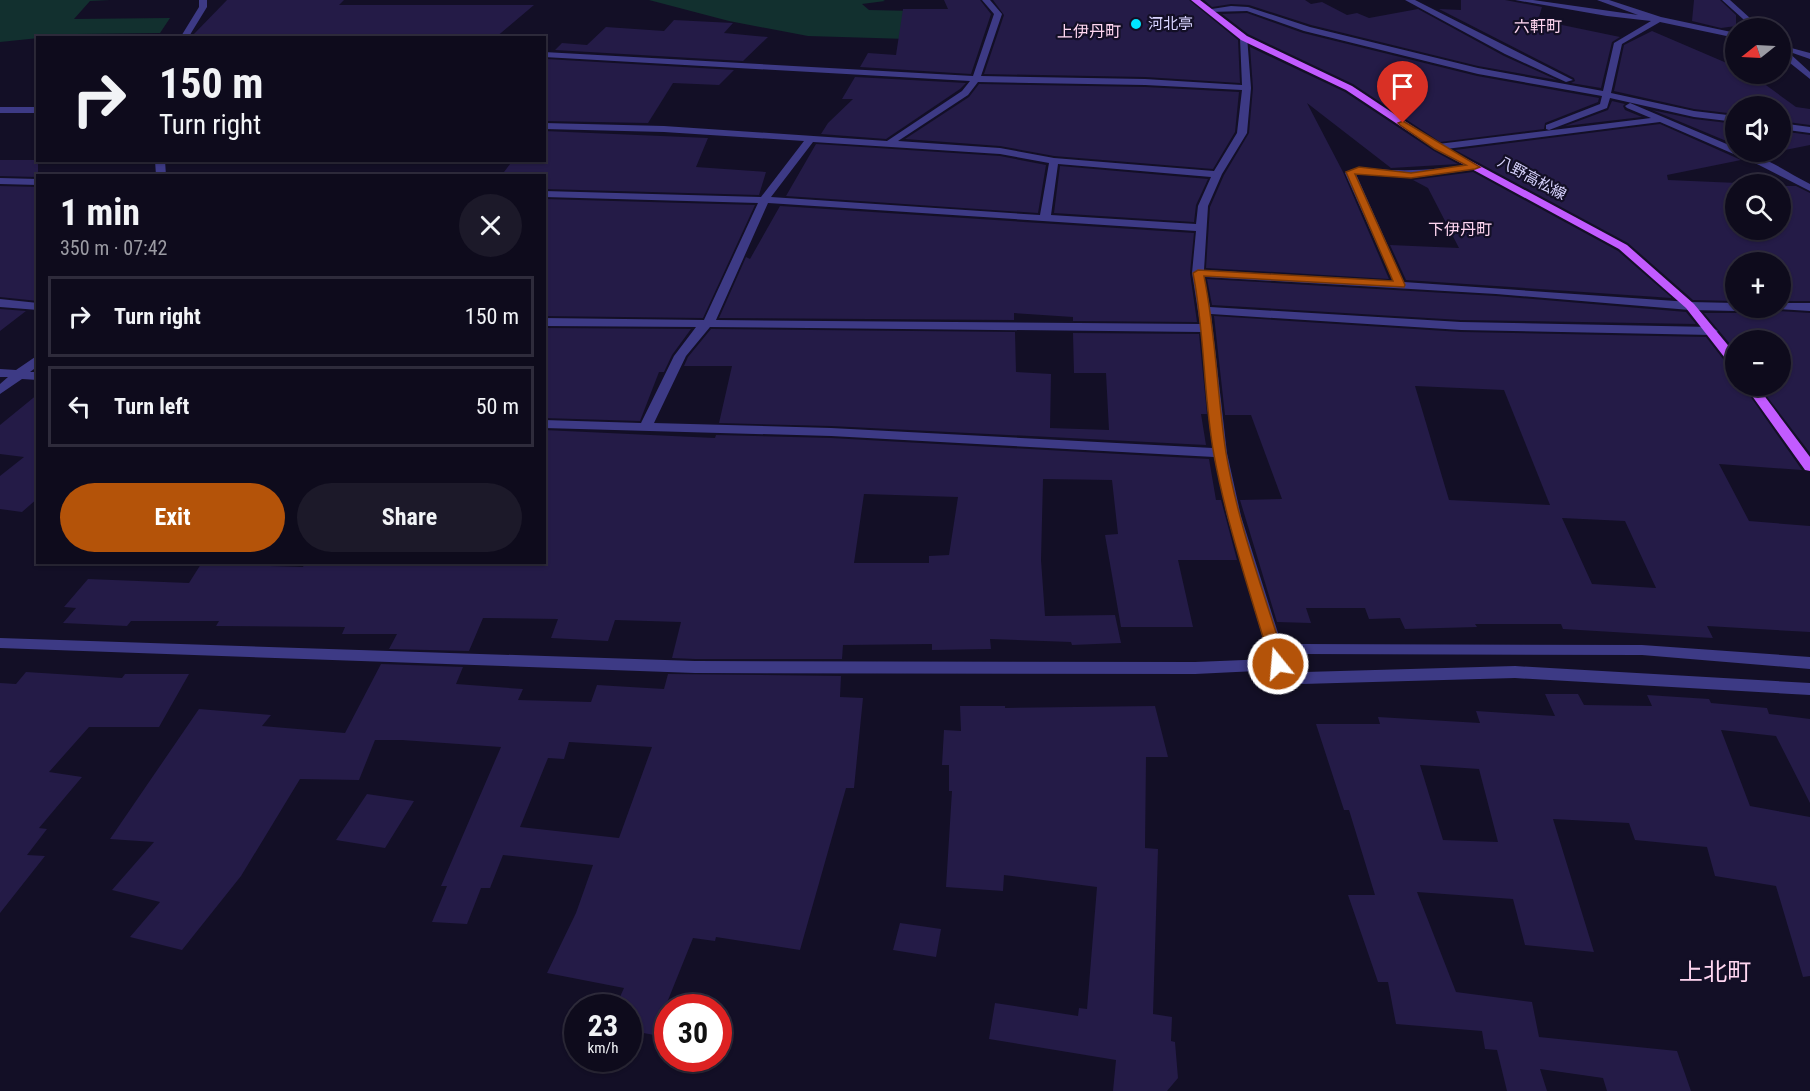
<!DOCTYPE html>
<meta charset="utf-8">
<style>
body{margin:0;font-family:"Roboto Condensed","Noto Sans JP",sans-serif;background:#1c1929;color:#f1f3f6;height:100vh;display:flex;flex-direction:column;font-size:22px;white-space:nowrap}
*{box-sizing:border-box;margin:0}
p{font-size:20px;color:#9b9ba3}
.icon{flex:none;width:33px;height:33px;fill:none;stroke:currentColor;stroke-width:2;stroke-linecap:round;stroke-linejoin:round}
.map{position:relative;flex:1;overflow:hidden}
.drawer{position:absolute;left:36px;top:174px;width:510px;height:390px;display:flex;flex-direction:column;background:#0e0b1c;border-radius:0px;box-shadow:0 2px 4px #0004,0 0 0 2px #2e2b3b}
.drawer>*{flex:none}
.banner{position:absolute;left:36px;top:36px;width:510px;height:126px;border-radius:0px;box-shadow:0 2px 4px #0004,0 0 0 2px #2e2b3b;background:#0e0b1c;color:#f1f3f6;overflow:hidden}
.needle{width:39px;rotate:252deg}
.buttons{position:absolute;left:1725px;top:18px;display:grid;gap:12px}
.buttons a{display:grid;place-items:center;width:66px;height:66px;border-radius:50%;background:#0e0b1c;box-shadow:0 2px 4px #0004,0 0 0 2px #2e2b3b;font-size:30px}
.speed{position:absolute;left:564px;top:994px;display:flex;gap:12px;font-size:30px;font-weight:700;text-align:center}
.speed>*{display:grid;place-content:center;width:78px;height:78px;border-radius:50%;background:#0e0b1c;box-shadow:0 2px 4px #0004,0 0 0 2px #2e2b3b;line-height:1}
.speed small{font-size:15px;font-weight:400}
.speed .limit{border:9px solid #d22;background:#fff;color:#111}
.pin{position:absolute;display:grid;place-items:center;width:51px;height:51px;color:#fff;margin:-62px -26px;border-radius:50% 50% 50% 0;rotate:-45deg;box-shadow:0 0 6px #0007}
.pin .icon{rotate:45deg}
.me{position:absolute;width:66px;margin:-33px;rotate:343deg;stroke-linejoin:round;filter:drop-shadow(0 0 4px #0008)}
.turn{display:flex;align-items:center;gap:21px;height:126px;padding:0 24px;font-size:27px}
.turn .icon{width:78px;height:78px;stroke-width:2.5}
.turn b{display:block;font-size:42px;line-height:51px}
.round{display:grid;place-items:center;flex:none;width:63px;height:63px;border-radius:32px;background:#1c1929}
.headline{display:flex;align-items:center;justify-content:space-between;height:102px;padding:0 24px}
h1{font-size:36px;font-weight:700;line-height:45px}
.cta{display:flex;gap:12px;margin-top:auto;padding:12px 24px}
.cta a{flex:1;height:69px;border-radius:36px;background:#b45309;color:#fff;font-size:24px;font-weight:700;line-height:69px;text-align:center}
.cta a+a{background:#1c1929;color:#f1f3f6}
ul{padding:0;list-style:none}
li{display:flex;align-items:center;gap:18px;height:81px;margin:0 12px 9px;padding:0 12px;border:3px solid #2e2b3b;border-radius:0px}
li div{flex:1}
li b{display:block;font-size:22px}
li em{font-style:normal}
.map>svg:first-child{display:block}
.green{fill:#12302f}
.building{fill:#241b47;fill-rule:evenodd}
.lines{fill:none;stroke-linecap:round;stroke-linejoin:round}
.minor{fill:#3d3a85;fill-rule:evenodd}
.major{fill:#c25bff;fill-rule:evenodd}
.route{fill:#b45309;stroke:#753606;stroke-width:1.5}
.poi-dot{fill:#00e5ff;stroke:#130f26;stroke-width:2}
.labels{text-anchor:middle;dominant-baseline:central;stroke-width:4.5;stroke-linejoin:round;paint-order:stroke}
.far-poi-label{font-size:15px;fill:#d9d4ff;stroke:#130f26;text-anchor:start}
.far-street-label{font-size:15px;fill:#d9d4ff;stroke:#130f26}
.far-neighbourhood-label{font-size:16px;fill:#ffd6f0;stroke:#130f26}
.near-neighbourhood-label{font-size:24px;fill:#ffd6f0;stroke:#130f26}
</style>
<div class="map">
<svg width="1810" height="1091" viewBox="0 0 1810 1091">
<rect width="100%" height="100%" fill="#130f26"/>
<!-- green -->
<path class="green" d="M0 0H110L90 1 74 19 170 18 160 33 78 34 0 42Z
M649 0H883L885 1 862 4 869 10 915 11 908 39 808 36 729 21Z"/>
<!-- building -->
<path class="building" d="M227 0H344L339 5H534L495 38 193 35Z
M944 0H980L991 14 971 74 860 67 868 53 896 55 903 9H948Z
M993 0H1189L1238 40 1240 83 1145 77 984 74 1004 15Z
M1204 0H1305L1311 4 1322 2 1347 15 1357 13 1369 18 1418 9 1504 56 1557 80 1478 66 1311 25 1249 5 1231 4 1212 7Z
M1461 0H1505L1542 7 1538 20 1620 37 1612 42 1601 88 1571 83 1575 81 1574 78 1439 9 1461 10Z
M1694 0H1720L1736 15V26L1721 28 1692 21Z
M1247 13 1303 33 1477 76 1599 98 1598 102 1545 123 1544 129 1440 142 1353 84 1248 34 1222 14Z
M674 20 733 23 724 33 768 37 743 61 555 50 562 43 587 45 606 27 664 31Z
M1652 31 1736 67V74L1752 75 1796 107 1810 109V125L1780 121V106H1736V114L1694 109 1614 91 1624 45Z
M1250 47 1345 92 1434 151 1458 164 1391 168 1307 103 1343 172 1389 279 1206 268 1210 207 1224 175 1249 133 1253 88Z
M546 59 734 70 719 85 673 83 648 123 544 121Z
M855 77 966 83 960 89 886 139 821 134 828 123 853 99H842Z
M979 84 1145 87 1239 92 1235 132 1213 169 1054 156 1000 146 905 139 969 97Z
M1612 101 1625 104 1623 106 1625 110 1642 117 1565 126 1608 110Z
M1652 110 1694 119 1736 124V145Z
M1660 124 1741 160 1667 175 1668 180 1761 184H1736V230H1780V186H1796L1810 193V301H1780V262H1736V301L1693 300 1628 243 1455 150Z
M544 131 708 138 696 167 766 172 759 195 544 189V176H501L513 160H544Z
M1780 131 1810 135V145L1780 151Z
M816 144 1000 156 1046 165 1038 213 786 196Z
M0 160H38V177L0 176Z
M1060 166 1208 179 1196 205 1194 222 1054 213Z
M1473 172 1618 251 1672 298 1406 280 1390 245 1459 248 1428 188 1413 180Z
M0 186 38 187V301L0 297Z
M544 199 755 205 703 318 544 316Z
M780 206 1194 233 1190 273 1197 322 1073 321V317L1014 313V320L719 318 746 257 750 259Z
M1207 279 1496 296 1686 312 1696 324 1461 320 1212 305Z
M1744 308H1772L1776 311 1810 313V453L1759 386H1780V340H1736V351L1704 313H1736Z
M0 309 26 311 0 331Z
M1214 316 1461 332 1706 337 1730 368 1736 370V386H1743L1802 470 1719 464 1749 521 1810 526V632L1707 626 1713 638 1563 629 1561 624H1475L1477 627 1405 629 1400 618 1369 619 1365 608H1306L1311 623 1277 622 1240 500 1282 499 1251 415H1225ZM1415 386 1504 390 1550 505 1449 500ZM1562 518 1625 521 1656 588 1592 584Z
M544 328 691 329 672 355 664 372H659L640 421 544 418Z
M711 329 1015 332 1016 372 1051 374 1050 428 1109 430 1106 373H1074L1073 333 1199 334 1207 414H1201L1206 445 831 426 719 423 732 366H684L688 357Z
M38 394V498L22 512 0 509V476L24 457 0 454V425Z
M544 430 715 438 716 435 831 438 1209 459 1216 500H1221L1237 560H1178L1193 627H1121L1105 535 1118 534 1112 480 1043 479 1041 560 1045 616 1115 615 1121 643 1072 645 1071 642 990 639 991 649 932 650V644L843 645 842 659H695L672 658 681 622 615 620 608 641 551 638 558 619 483 618 469 651 389 649 397 634H342L345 627 216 626 219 621H131L127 626 63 623 76 608 64 607 88 579 189 583 201 564 303 567 305 562H544ZM864 494 958 497 949 555 929 556V563H854Z
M381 664 463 667 456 684 523 689 518 700 591 702 597 685 664 689 668 674 841 676 840 697 863 698 854 788H846L800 950 716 937 715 941 693 938 654 1035 628 1030V1008H615L624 988 547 973 576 913 593 865 503 855 490 888H481L467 924 432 922 447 886H441L501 747 402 740H375L359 780 300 779 241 876 182 950 130 937 160 902 112 890 154 842 110 839 199 709 271 715 262 726 345 733ZM569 742 652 747 619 838 520 827 548 758 564 759Z
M26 672 122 678 125 674H189L159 727H89L49 772 82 777 39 828 47 829 27 855 45 856 0 913V683L16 684Z
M1545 694H1578L1584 705 1652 706 1647 695 1709 699 1711 703 1767 708 1769 714 1810 719V803L1776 736 1721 730 1750 806 1810 817V976L1803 977 1776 886 1715 876 1707 847 1635 840 1629 823 1553 819 1594 952 1525 945 1513 899 1417 892 1456 992 1532 1002 1539 1037 1677 1051 1691 1091H1607L1603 1078 1540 1069 1547 1091H1507L1497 1050 1485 1049 1482 1031 1396 1024 1388 982H1378L1348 895H1375L1349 810H1344L1316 724H1380L1378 717 1480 723 1476 711 1555 716ZM1420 765 1479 769 1498 842 1443 840Z
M960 706H1005V708L1155 706 1168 757H1146L1145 848 1158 849 1153 1014 1172 1017 1171 1041 1175 1042 1178 1078 1167 1091H1113L1116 1060 989 1039 995 1003 1078 1016 1079 1008 1087 1009 1097 887 1004 875 1003 891 946 887 952 791H949V765H942L944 730 961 731Z
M367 794 414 801 385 848 336 840Z
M900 923 941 929 936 957 893 950Z"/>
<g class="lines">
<!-- minor -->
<path class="minor" d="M199 0H207V7L188 38H180L199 7Z
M982 0H990L1002 14 981 76 1145 79 1242 85 1240 38 1247 36 1251 88 1247 133 1222 174 1208 206 1204 270 1393 281 1345 173C1354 166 1365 168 1376 169 1413 172 1439 169 1475 164L1478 165V169L1411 178 1356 174 1404 282 1690 302 1736 303V308H1742L1736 311 1690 310 1496 294 1204 277 1210 307 1461 322 1712 327 1718 331 1712 335 1461 330 1211 314 1227 453 1241 516 1284 652 1299 644 1642 645 1810 657V669L1642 655 1303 654 1291 664 1305 672 1515 666 1810 683V695L1515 678 1302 684 1276 670 1195 674 695 673 0 648V638L695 661 1195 662 1269 659 1227 516 1214 457 831 436 544 428V420L641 423 674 356 696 327 544 326V318L704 320 758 203 544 197V191L761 197 804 141 664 132 544 129V123L664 126 887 141 962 91 970 81 544 57V52L973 76 994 14ZM978 82 1145 85 1242 90 1237 133 1214 171 1054 158 1000 148 898 141 968 95ZM813 142 1000 154 1049 163 1040 215 771 197ZM1058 164 1211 177 1198 206 1196 224 1051 215ZM768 203 1196 231 1192 273 1200 324 716 320ZM710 327 1201 332 1213 448 831 428 654 423 686 356Z
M1405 0H1415L1573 80 1566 82 1505 54Z
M1515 0H1533L1638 15 1597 0H1609L1661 17 1736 33V38L1660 22 1622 44 1611 93 1694 111 1736 116V122L1694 117 1610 98 1607 108 1549 130 1546 129V125L1600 104 1602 96 1478 74 1304 31 1247 11 1209 12 1205 10 1231 6 1248 7 1310 27 1478 68 1603 91 1614 43 1651 21 1607 16Z
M1722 0H1730L1761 28H1753Z
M1780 45 1810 53V59L1787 51 1810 72V79L1780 55Z
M1630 103 1736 148V152C1760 152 1788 173 1810 184V191L1759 165 1660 122 1438 150 1433 147 1438 144 1651 118 1627 108 1625 106Z
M0 107H38V113H0Z
M1780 123 1810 127V133L1780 129Z
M155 160H165L166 176H156Z
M0 178 38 179V185L0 184Z
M0 299 38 303V310L0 307Z
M1780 303H1810V311L1776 309 1774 308H1780Z
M38 355V366L30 372H38V380L22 379 0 394V384L8 377H0V369L16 370Z"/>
<!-- major -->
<path class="major" d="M1191 0H1200L1247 36 1352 86 1441 145 1627 245 1694 304 1736 355V368L1732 367 1686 308 1619 249 1435 149 1346 90 1241 40Z
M1745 386H1757L1810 457V471L1805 470Z"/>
</g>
<!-- route -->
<path class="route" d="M1403 121 1480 167 1475 169 1411 178 1355 174 1405 285 1404 287 1204 276C1216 335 1217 394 1226 453 1238 525 1265 595 1286 664L1278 669 1271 664C1251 595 1227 526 1214 455 1203 395 1205 333 1193 273L1198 270 1393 281 1346 172 1359 167 1411 173 1466 165 1435 149 1400 125 1398 123Z"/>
<!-- markers -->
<circle class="poi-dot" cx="1136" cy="24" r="6"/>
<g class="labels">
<!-- far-poi labels -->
<g class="far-poi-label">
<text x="1148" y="24">河北亭</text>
</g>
<!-- far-street labels -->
<g class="far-street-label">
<text transform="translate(1532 178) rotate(28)">八野高松線</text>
</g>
<!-- far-neighbourhood labels -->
<g class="far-neighbourhood-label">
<text x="1538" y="26">六軒町</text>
<text x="1089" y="31">上伊丹町</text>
<text x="1460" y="229">下伊丹町</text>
</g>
<!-- near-neighbourhood labels -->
<g class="near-neighbourhood-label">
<text x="1715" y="972">上北町</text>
</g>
</g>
</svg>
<div class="buttons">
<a><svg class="needle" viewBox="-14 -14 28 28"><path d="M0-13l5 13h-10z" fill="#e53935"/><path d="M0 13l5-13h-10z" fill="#9b9ba3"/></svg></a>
<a><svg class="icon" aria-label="sound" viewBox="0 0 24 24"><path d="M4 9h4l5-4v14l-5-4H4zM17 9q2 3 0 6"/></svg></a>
<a><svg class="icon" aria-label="search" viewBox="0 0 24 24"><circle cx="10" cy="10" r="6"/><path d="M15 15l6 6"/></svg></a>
<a>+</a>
<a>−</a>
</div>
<div class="speed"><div>23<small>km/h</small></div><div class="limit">30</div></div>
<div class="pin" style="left:1403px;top:123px;background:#d93025"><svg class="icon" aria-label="arrive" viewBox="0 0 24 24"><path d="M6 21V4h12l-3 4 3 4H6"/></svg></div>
<svg class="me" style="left:1278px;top:664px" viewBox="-20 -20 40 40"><circle r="17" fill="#b45309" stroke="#fff" stroke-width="3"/><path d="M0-11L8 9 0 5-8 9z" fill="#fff"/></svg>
<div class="banner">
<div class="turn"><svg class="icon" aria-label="right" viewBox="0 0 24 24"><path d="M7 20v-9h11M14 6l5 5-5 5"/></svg><div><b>150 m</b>Turn right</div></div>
</div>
<section class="drawer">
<div class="headline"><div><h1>1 min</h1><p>350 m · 07:42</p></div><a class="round"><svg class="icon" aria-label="close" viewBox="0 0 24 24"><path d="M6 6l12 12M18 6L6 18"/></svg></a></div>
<ul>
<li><svg class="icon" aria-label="right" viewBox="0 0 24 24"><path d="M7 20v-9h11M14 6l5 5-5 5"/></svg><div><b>Turn right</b></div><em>150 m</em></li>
<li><svg class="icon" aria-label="left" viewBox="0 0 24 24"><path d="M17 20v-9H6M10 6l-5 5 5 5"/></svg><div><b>Turn left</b></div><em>50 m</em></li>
</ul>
<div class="cta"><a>Exit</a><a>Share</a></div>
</section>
</div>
